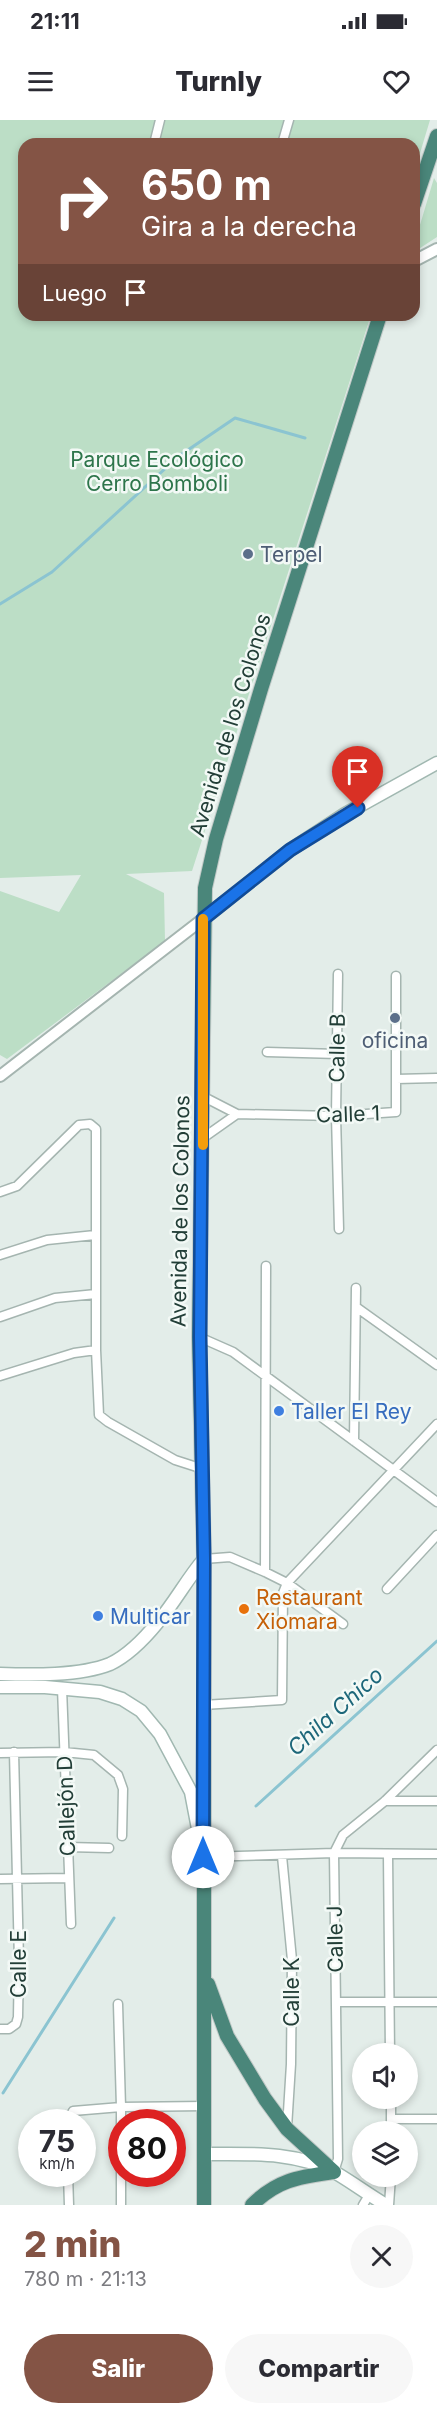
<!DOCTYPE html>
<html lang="es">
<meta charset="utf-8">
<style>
body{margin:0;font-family:Inter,sans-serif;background:#f7f7f7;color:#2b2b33;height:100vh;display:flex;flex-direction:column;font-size:22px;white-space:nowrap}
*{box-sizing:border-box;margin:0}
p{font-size:20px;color:#7c7c81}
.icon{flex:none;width:33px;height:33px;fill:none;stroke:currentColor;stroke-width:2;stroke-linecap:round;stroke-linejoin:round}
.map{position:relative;height:2085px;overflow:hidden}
.panel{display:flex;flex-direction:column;background:#fff;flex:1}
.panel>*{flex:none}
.hud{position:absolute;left:18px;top:18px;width:402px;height:183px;border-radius:18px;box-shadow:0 3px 9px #0003;background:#845445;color:#fff;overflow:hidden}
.fabs{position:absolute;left:352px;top:1923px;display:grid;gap:12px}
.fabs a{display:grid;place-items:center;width:66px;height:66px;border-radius:50%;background:#fff;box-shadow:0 3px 9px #0003;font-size:30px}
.speed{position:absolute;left:18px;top:1989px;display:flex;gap:12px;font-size:30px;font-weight:700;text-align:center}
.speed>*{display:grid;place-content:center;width:78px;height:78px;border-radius:50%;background:#fff;box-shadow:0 3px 9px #0003;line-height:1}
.speed small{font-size:15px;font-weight:400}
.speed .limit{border:9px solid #d22;background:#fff;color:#111}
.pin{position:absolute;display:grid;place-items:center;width:51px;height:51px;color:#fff;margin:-62px -26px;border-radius:50% 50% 50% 0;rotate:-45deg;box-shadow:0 0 6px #0007}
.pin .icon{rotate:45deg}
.me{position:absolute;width:66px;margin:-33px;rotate:0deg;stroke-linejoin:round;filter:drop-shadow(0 0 4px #0008)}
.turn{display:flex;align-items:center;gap:21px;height:126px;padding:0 24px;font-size:27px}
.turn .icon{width:78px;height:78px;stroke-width:2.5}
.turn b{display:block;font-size:42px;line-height:51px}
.then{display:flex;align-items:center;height:57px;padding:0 24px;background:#0003;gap:12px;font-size:22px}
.round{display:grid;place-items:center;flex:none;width:63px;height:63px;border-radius:32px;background:#f7f7f7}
.overview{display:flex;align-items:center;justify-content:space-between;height:102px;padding:0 24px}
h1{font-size:36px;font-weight:800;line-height:45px;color:#845445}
.cta{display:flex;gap:12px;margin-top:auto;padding:12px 24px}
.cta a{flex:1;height:69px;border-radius:36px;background:#845445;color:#fff;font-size:24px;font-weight:800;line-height:69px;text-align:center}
.cta a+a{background:#f7f7f7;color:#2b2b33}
.status{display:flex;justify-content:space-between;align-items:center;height:42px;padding:0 30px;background:#fff;direction:ltr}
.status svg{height:16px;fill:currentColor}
header{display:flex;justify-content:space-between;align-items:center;height:78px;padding:0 24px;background:#fff;font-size:27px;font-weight:800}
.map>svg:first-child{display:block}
.green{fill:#bcdec6}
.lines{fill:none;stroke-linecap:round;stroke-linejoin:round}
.stream{stroke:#8bc4d1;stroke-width:3}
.minor-casing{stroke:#a5b5b0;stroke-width:11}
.tertiary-casing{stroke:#a5b5b0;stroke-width:14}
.secondary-casing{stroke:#a1b8b1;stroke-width:15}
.trunk-casing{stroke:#c1c9c7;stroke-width:16}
.minor{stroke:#fff;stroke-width:8}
.tertiary{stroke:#fff;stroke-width:10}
.secondary{stroke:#fff;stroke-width:12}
.trunk{stroke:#4a867a;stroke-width:14}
.route-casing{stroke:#114b97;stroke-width:15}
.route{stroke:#1a73e8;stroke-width:10}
.slow{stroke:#f59e0b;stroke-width:10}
.service-dot{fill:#5c6f8a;stroke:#f3f9f6;stroke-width:2}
.shop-dot{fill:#3f7fe0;stroke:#f3f9f6;stroke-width:2}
.food-dot{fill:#e8710a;stroke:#f3f9f6;stroke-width:2}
.labels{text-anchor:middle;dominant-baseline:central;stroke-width:5;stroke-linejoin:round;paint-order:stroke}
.park-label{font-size:21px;fill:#2d754b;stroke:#f3f9f6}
.service-label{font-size:21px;fill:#4e5e75;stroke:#f3f9f6;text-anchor:start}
.street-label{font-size:21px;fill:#223e37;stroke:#f3f9f6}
.shop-label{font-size:21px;fill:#366cbe;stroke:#f3f9f6;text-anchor:start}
.food-label{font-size:21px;fill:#c56008;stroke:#f3f9f6;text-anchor:start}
.water-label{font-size:22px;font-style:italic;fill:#1d677a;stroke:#f3f9f6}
</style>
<div class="status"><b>21:11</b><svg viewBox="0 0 49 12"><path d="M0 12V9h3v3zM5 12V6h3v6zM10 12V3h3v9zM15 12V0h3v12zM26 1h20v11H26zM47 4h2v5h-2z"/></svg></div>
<header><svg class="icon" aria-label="menu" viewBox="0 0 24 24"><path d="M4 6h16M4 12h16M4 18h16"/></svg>Turnly<svg class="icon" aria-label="heart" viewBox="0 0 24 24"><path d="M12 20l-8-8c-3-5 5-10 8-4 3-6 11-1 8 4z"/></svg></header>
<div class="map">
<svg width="437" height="2085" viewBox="0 0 437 2085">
<rect width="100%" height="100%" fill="#e3ede9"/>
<!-- green -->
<path class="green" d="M0 0H430L414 53V24H24V195H371L192 751 126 754 164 773 165 821 7 939 0 935V771L59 792 81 755 0 758Z
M434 58 437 63V117L414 132V125Z"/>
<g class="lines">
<!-- stream -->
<path class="stream" d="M0 484 52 452 179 336 235 298 305 318
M256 1686 437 1521
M3 1973 114 1798"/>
<defs>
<path id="minor" d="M154 24 160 0
M282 24 289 0
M338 854 336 996 339 1109
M267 932 338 934
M396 959 437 958
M202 976 237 994
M203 1018 237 994 336 996 396 992V856
M0 1072 17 1066 79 1005 90 1004 96 1009V1230L99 1295 108 1302 175 1340 203 1349
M0 1135 47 1120 95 1115
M356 1187 437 1245
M0 1197 55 1178 96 1174
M199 1217 233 1232 437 1382
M0 1256 74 1233 96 1230
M354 1321 356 1168
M204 1439 230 1437 265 1452 287 1463 343 1504
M265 1452 266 1146
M387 1469 437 1415
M62 1568 71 1804
M203 1585 282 1580 283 1473 287 1463 437 1304
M0 1633 64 1632 94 1635 118 1655 123 1669 122 1716
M385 1681H437
M67 1727 109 1728
M388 1735 390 1934
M282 1736 292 1840 291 1944 287 2008
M203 1737 334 1733 437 1734
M0 1759 68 1758
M336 1882H437
M118 1884 121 1987V2085
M0 1909H9L16 1904 18 1897 19 1841 14 1632
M391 1978V2012
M391 1999H437
M68 2002 73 1991 121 1987 205 1986
M334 2052 338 2039 334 1733 343 1715 385 1681 437 1630
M68 2054 69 2085
M363 2085 369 2075
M389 2085 391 2056"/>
<path id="tertiary" d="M414 141 437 129
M0 956 203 799"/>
<path id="secondary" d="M203 799 290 730 345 694 437 643
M0 1554C31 1555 80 1556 110 1544 129 1535 145 1518 158 1502 175 1482 187 1459 204 1439
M0 1567H45L100 1572 122 1579 141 1591 160 1614 191 1672 200 1719
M205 2034C248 2034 297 2031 336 2053 353 2063 369 2075 386 2085"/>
<path id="trunk" d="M414 84 437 16
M208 1864 227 1916 265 1979 287 2009 334 2052
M204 2085V1439L199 1217 205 768 216 719 261 569 380 195
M252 2085C278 2059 300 2057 334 2052"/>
</defs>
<!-- minor casing -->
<use href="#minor" class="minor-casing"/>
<!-- tertiary casing -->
<use href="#tertiary" class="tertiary-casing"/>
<!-- secondary casing -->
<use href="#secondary" class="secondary-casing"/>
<!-- trunk casing -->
<use href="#trunk" class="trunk-casing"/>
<!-- minor -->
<use href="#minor" class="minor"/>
<!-- tertiary -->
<use href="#tertiary" class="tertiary"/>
<!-- secondary -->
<use href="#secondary" class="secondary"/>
<!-- trunk -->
<use href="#trunk" class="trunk"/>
</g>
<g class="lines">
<defs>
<path id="route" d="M203 1737 204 1439 200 1217 203 799 290 730 358 688"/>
</defs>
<!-- route casing -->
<use href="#route" class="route-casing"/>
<!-- route -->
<use href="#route" class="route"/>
<!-- slow -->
<path class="slow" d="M203 1025V799"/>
</g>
<!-- markers -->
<g class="service-dot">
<circle cx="248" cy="434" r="6"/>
<circle cx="395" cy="898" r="6"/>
</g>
<g class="shop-dot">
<circle cx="279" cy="1291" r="6"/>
<circle cx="98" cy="1496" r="6"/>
</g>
<circle class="food-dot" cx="244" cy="1489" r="6"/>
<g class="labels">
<!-- park labels -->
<g class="park-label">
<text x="157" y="339">Parque Ecológico<tspan x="157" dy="24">Cerro Bomboli</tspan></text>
</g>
<!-- service labels -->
<g class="service-label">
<text x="260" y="434">Terpel</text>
<text x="395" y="920" text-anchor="middle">oficina</text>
</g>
<!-- street labels -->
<g class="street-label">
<text transform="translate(230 605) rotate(-73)">Avenida de los Colonos</text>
<text transform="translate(337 928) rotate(-89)">Calle B</text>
<text transform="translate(348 994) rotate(-2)">Calle 1</text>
<text transform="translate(180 1091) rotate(-89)">Avenida de los Colonos</text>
<text transform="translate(66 1686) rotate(-92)">Callejón D</text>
<text transform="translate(335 1819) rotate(-91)">Calle J</text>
<text transform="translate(18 1844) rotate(-90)">Calle E</text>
<text transform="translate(291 1872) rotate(-90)">Calle K</text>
</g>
<!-- shop labels -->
<g class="shop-label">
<text x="291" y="1291">Taller El Rey</text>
<text x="110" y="1496">Multicar</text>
</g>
<!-- food labels -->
<g class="food-label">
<text x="256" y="1477">Restaurant<tspan x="256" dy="24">Xiomara</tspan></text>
</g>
<!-- water labels -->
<g class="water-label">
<text transform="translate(335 1591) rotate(-42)">Chila Chico</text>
</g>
</g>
</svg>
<div class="fabs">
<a><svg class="icon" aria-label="sound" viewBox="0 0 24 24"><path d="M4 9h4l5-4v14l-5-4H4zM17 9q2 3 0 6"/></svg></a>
<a><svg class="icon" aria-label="layers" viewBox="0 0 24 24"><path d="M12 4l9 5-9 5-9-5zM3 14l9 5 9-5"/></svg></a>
</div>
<div class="speed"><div>75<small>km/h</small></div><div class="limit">80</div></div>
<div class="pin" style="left:358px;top:688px;background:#d93025"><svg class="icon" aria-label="arrive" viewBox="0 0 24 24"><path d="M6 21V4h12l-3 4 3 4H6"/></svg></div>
<svg class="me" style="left:203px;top:1737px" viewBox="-20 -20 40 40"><circle r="19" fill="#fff"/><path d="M0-13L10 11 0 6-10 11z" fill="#1a73e8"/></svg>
<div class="hud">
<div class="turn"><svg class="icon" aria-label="right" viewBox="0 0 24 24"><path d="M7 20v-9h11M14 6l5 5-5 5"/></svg><div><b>650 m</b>Gira a la derecha</div></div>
<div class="then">Luego<svg class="icon" aria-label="arrive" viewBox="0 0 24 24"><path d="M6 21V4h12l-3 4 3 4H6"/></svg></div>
</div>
</div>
<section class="panel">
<div class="overview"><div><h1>2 min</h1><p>780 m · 21:13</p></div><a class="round"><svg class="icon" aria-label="close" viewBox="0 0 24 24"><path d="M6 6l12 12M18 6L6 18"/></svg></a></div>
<div class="cta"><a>Salir</a><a>Compartir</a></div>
</section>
